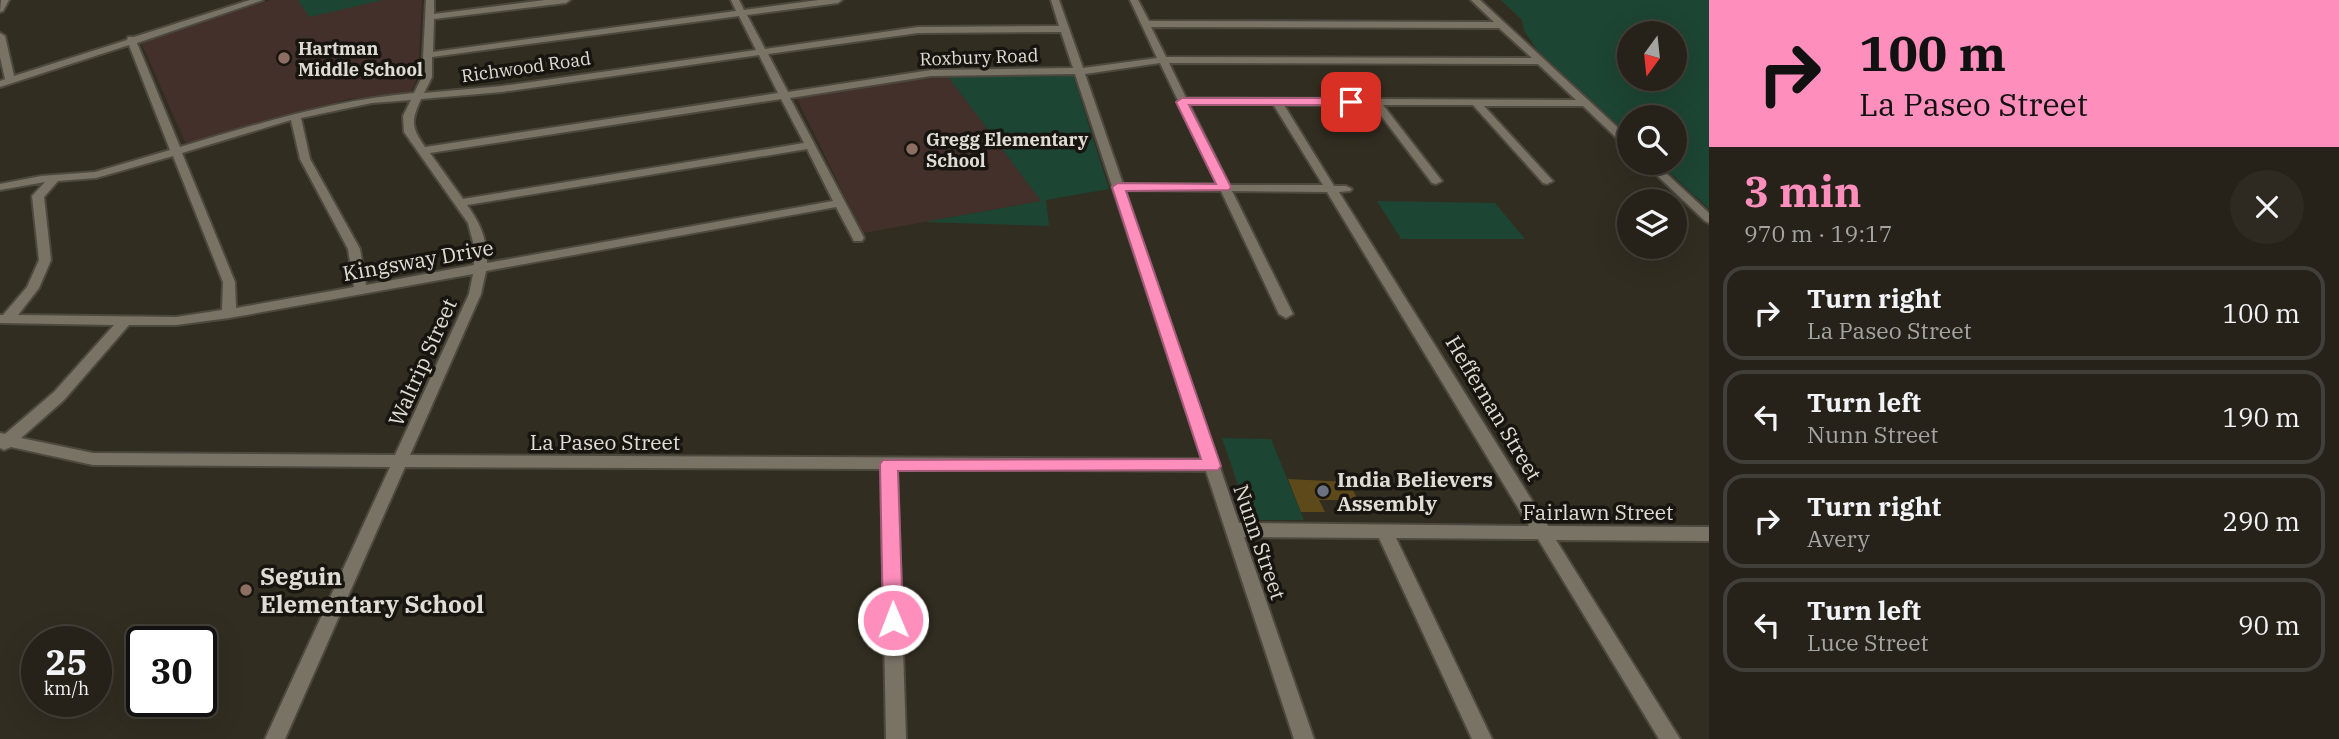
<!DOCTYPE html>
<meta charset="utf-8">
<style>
body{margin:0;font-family:"IBM Plex Serif",serif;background:#2e2a22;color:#f1f3f6;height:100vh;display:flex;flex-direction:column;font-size:26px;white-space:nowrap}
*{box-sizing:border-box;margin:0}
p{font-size:23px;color:#a4a4a2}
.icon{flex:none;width:38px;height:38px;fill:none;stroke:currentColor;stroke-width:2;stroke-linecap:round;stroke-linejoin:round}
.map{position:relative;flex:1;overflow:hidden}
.sheet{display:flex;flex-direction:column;background:#262219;width:630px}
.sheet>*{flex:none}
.hud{background:#fe8ebc;color:#111;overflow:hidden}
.needle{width:46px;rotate:195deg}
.tools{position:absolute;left:1617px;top:21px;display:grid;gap:14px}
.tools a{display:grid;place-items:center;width:70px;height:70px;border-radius:50%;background:#262219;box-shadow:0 7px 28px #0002,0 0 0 2px #423f38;font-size:35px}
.speed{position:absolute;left:21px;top:626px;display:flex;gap:14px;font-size:35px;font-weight:700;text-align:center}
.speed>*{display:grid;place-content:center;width:91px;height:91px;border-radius:50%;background:#262219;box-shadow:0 7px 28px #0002,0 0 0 2px #423f38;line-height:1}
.speed small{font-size:18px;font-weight:400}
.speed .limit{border:4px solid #111;border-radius:10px;background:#fff;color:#111}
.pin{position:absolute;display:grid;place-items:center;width:60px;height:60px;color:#fff;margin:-30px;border-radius:14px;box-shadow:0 4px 10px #0006}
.me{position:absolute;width:77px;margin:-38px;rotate:359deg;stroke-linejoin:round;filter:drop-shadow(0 0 5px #0008)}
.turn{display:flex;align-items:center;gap:24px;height:147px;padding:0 35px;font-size:32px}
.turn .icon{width:91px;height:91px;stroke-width:2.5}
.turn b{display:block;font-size:49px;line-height:60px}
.round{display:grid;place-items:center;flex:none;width:74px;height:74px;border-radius:37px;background:#2e2a22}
.overview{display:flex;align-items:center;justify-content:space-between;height:119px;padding:0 35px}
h1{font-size:42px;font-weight:800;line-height:52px;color:#fe8ebc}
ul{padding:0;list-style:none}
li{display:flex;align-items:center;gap:21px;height:94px;margin:0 14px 10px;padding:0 21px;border:4px solid #423f38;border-radius:21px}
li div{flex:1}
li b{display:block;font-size:26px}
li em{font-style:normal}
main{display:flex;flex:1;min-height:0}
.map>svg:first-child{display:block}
.education{fill:#43302a}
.green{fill:#1d4533;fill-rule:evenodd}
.building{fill:#5e491a}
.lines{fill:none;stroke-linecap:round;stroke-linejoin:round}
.minor-casing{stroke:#4d493f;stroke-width:4}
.minor{fill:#797366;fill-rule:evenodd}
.route{fill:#fe8ebc;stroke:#a55c7a;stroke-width:2}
.education-dot{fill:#8d6e63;stroke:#181510;stroke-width:2.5}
.worship-dot{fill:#6b7280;stroke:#181510;stroke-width:2.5}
.labels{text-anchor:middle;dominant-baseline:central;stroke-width:7;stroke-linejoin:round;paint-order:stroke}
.far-poi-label{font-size:18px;font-weight:bold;fill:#e0dcd5;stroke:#181510;text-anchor:start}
.far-street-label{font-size:18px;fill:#e0dcd5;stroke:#181510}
.street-label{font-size:21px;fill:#e0dcd5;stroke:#181510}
.poi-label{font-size:21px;font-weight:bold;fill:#e0dcd5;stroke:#181510;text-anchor:start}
.near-poi-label{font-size:24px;font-weight:bold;fill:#e0dcd5;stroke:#181510;text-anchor:start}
</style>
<main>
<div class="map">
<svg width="1709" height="739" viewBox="0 0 1709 739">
<rect width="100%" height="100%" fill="#322d21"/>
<!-- education -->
<path class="education" d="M271 0H422L418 77 410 93 348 99 186 144 140 40Z
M947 75 1042 201 863 233 796 97Z"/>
<!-- green -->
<path class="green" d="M298 0H383L309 17Z
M1501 0H1709V209L1659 163H1675V117H1629V135L1537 50 1524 31 1522 20ZM1629 33H1675V79H1629Z
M947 75H1073L1109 189 1046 200 1049 226 924 222 1041 201Z
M1377 201 1495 203 1525 239H1401Z
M1222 438 1271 439 1304 520H1250Z"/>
<!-- building -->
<path class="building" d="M1288 479 1349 482 1358 500H1319L1325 512H1301Z"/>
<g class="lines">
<defs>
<path id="minor" d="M1 0H9L3 11 0 12Z
M250 0H263L137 43 180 147C257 124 333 100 414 93L422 77 426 0H434V14L545 0H570L566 3 434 19 433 52 736 11 731 0H739L744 10 819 0H842L838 3 747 15 765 49 918 27 1059 26 1051 0H1059L1083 68 1157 58 1130 0H1138L1149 21 1494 22 1471 0H1480L1629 138V147L1625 146 1583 106H1484L1551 179 1553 181 1547 184 1543 183 1473 105H1383L1442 181 1436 184 1432 183 1373 105H1284L1334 186H1346L1352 189 1350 191 1339 192 1548 526 1709 527V541L1556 540 1680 739H1659L1538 539 1396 538 1492 739H1472L1379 538 1244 537 1314 739H1294L1206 471 897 469 906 739H886L881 469 405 467 285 739H265L390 467 93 465 11 447 4 450 0 448V433L5 434 54 392 114 325 0 323V315H3L27 287 39 260 32 196 45 182 0 190V184L41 176 95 172 170 150 129 45 0 87V81L5 79 0 57V33L5 36 14 76 127 40 128 37H134ZM739 16 756 50 502 86 424 93 432 77V57ZM1151 27 1499 28 1532 58 1166 57ZM1061 32 1073 68 931 70 788 92 768 54 918 33ZM759 55 778 93 425 147C411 127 411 121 421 99L502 92ZM1160 63 1218 184H1123L1085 74ZM1169 63 1538 64 1576 100 1186 98ZM1075 74 1202 459 410 455 481 294 486 271 836 207 854 241H862L864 238 790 98 931 76ZM781 99 804 143 463 199 430 153ZM411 100 403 116 404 132 468 223 473 242 474 265 366 285 360 249 310 159 301 118 372 103ZM1189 104H1273L1323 185H1229ZM291 120 300 159 348 249 354 287 236 308 235 282 182 153ZM807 149 833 201 487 263C487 240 481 224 467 205ZM173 156 223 282 222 310 176 317 18 315 39 288 51 260 44 197 58 181 96 178ZM1125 190 1221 191 1279 314 1286 318 1293 314 1232 191 1327 192 1529 526 1239 523ZM473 274 469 294 395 455 93 453 21 438 64 400 129 325H176L229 318Z
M1644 163H1655L1709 213V223L1705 221Z"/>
</defs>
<!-- minor casing -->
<use href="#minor" class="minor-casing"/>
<!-- minor -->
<use href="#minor" class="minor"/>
</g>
<!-- route -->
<path class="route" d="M1182 98H1351L1357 102 1351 105H1189L1231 187 1229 190 1126 191 1221 466 1218 470 898 471 903 620 900 626 893 629 886 626 883 620 880 464 883 460 1201 459 1112 187 1118 183 1216 184 1176 102Z"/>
<!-- markers -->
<g class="education-dot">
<circle cx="284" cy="58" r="7"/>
<circle cx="912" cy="149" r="7"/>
<circle cx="246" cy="590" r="7"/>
</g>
<circle class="worship-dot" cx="1323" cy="491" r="7"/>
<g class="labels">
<!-- far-poi labels -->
<g class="far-poi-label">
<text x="298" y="48">Hartman<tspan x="298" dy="21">Middle School</tspan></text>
<text x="926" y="139">Gregg Elementary<tspan x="926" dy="21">School</tspan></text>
</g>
<!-- far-street labels -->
<g class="far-street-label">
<text transform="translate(979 57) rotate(-2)">Roxbury Road</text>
<text transform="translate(526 67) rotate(-8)">Richwood Road</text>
</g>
<!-- street labels -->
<g class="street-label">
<text transform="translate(418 260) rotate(-10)">Kingsway Drive</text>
<text transform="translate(422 362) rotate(-66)">Waltrip Street</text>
<text transform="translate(1494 408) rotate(59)">Heffernan Street</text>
<text x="605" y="442">La Paseo Street</text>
<text x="1598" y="512">Fairlawn Street</text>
<text transform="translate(1260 542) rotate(71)">Nunn Street</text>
</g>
<!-- poi labels -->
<g class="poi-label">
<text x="1337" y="479">India Believers<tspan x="1337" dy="24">Assembly</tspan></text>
</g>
<!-- near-poi labels -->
<g class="near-poi-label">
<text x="260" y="576">Seguin<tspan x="260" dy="28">Elementary School</tspan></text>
</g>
</g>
</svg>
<div class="tools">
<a><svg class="needle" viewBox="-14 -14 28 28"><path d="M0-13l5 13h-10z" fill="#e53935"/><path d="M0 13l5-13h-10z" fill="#a4a4a2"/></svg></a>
<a><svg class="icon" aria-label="search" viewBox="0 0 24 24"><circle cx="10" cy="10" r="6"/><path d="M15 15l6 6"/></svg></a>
<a><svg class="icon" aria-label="layers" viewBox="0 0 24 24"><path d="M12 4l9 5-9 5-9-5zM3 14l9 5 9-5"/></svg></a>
</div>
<div class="speed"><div>25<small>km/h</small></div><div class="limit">30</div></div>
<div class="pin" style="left:1351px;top:102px;background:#d93025"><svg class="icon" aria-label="arrive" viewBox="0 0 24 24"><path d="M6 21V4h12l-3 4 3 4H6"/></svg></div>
<svg class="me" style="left:893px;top:620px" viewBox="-20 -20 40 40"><circle r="17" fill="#fe8ebc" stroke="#fff" stroke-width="3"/><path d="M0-11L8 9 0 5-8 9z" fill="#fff"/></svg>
</div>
<section class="sheet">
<div class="hud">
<div class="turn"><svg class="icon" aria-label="right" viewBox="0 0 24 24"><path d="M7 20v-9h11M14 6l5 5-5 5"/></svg><div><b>100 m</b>La Paseo Street</div></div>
</div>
<div class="overview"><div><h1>3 min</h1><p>970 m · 19:17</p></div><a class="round"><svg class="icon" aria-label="close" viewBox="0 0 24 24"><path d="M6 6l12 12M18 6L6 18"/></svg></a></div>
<ul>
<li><svg class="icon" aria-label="right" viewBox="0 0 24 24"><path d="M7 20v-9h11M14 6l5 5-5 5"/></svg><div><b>Turn right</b><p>La Paseo Street</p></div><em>100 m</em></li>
<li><svg class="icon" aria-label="left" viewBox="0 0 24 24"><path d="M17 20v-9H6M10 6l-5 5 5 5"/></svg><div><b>Turn left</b><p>Nunn Street</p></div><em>190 m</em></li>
<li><svg class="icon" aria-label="right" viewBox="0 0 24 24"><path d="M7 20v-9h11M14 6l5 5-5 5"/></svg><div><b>Turn right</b><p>Avery</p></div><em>290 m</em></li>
<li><svg class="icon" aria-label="left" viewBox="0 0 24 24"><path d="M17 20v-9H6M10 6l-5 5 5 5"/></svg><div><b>Turn left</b><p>Luce Street</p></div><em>90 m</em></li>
</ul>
</section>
</main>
